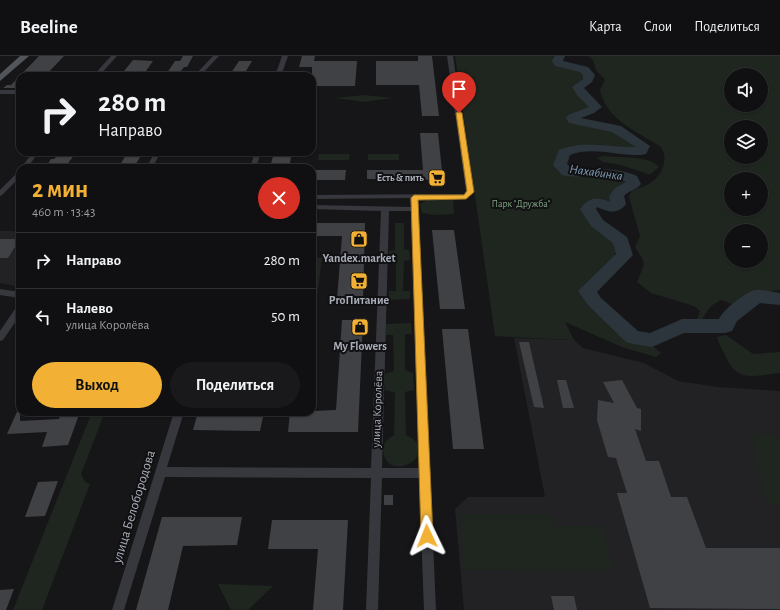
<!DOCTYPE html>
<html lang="ru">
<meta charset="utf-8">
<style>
body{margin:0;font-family:"Alegreya Sans",sans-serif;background:#19191b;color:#f1f3f6;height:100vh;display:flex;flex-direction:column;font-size:15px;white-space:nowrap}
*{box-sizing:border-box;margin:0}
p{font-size:13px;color:#9c9d9f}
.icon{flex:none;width:22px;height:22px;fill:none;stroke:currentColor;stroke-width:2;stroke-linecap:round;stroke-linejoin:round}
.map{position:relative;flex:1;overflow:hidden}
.drawer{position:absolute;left:16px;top:108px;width:300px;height:252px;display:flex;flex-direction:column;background:#101012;border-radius:12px;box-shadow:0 1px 3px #0004,0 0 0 1px #303032}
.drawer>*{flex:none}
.banner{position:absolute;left:16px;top:16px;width:300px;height:84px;border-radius:12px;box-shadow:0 1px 3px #0004,0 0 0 1px #303032;background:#101012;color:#f1f3f6;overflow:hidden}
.fabs{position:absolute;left:724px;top:12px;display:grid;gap:8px}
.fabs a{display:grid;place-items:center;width:44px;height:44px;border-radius:50%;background:#101012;box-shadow:0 1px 3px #0004,0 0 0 1px #303032;font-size:20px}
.pin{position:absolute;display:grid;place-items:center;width:34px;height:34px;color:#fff;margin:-41px -17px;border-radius:50% 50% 50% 0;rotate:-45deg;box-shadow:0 0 4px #0007}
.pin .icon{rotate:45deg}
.me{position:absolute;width:44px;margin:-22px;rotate:358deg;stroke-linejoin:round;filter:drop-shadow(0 0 3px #0008)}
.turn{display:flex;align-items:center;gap:14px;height:84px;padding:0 16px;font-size:18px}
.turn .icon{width:52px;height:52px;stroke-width:2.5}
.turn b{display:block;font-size:28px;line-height:34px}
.round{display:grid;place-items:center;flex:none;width:42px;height:42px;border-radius:21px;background:#19191b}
.head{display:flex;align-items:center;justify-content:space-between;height:68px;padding:0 16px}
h1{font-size:24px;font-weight:600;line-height:30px;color:#f2b134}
.primary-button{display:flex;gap:8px;margin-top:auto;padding:8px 16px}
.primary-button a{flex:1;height:46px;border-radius:24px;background:#f2b134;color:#111;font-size:16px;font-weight:600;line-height:46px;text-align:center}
.primary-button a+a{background:#19191b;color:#f1f3f6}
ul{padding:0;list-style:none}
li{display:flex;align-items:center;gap:12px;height:56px;padding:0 16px;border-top:1px solid #303032}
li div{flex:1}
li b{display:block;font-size:15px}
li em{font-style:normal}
header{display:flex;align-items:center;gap:24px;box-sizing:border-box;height:56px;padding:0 20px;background:#101012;border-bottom:1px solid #303032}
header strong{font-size:19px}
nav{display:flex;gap:22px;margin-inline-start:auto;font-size:14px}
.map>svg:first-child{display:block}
.built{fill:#222225}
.green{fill:#1e261f;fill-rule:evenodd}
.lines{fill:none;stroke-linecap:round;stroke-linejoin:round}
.river{fill:#2c353c;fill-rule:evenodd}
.building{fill:#404145}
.minor{fill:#37383d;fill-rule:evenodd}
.primary{fill:#53555c;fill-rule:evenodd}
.route{fill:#f2b134;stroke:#9d7322}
.labels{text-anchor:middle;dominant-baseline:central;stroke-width:4;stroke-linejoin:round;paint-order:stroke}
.far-poi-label{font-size:10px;font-weight:bold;fill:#a8adb8;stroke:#111113;text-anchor:end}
.far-park-label{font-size:10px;fill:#7fa381;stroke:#111113}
.poi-label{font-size:12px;font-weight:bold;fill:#a8adb8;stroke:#111113}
.street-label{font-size:12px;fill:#a8adb8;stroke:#111113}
.water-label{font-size:13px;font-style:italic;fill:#7f9bb3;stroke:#111113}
.near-street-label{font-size:14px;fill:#a8adb8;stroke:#111113}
</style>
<header>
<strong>Beeline</strong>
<nav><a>Карта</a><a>Слои</a><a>Поделиться</a></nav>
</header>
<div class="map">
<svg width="780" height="554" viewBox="0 0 780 554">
<rect width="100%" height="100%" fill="#161618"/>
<!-- built -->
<path class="built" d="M0 175H20V231L0 227Z
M514 282 574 284 583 292 644 307 678 325 717 331 780 335V554H464L455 453 468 441H545Z"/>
<!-- green -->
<path class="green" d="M455 0H557L554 4 555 7 580 13 586 19 576 30V33L581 40 591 47V50L588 54 570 61 572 65 587 69 614 74 638 89 637 94C605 93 589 78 561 101L566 117 575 120 600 116 628 122 630 127 612 137 615 143 612 148 593 145 586 148C585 165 608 177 617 191 615 205 599 225 587 233L588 240 594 248 637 277 661 297 656 301 622 291 565 266 574 284 495 280Z
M588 0H780V234L743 239 732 248 721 244 711 250 702 263H697L700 255 694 250 651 237 637 226 644 209 643 204 635 191 640 180 629 141C632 131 641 133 649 128 662 120 669 104 661 91 638 76 606 64 600 34L605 24 596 14 593 4ZM731 19H761V49H731ZM731 71H761V101H731ZM731 123H761V153H731ZM731 175H761V205H731Z
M364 39 393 42 364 46 335 42Z
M319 98H350L349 104H318Z
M368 98H399V104H368Z
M603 100C619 102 649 99 659 111L651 118H648L621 109 603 106 597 102Z
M428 144H453L454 158 434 159 422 157 420 148Z
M395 167H404V193L409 194 410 204 404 205 403 235H410V243L389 244V235H396V205H389V195L395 194Z
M312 202H322L316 248H312Z
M411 267 412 278H405V314L413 317 414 334 405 336 406 379C445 397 387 430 383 395 382 387 388 383 394 379L395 337 385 334V318L394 315 393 279H386V268Z
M726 279 753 298 780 296V317C755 319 738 328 726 301 723 294 719 289 717 281Z
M92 356H105L81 418 85 426 90 428 42 554H13Z
M751 376 780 381V450L766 447Z
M460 458H552L555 470H602L613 515 464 514Z
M218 528 273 530 248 554H231Z"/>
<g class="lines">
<!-- river -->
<path class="river" d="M555 0H565L563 5 588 11 595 19 592 26 584 32 602 51 594 57 581 62 621 70 650 90 646 98 641 99C618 100 592 90 570 99L567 108 571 112C595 115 614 110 637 120L641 128C637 134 628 135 624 140L626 148C618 159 608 156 597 151L596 153 603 164 627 181 633 199 597 236 601 242 638 275 650 277 682 263H719C723 254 745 236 755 234 762 233 772 236 780 237V249L760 247 737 265 732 275 725 277H684L652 291 633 288 626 286 589 250 578 235 616 198 613 187 591 170 580 153C589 141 597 140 610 146L609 140 615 132 626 126C610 115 585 122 567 120L562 119 553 109 559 94C588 83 607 92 636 91L612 76 569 67 566 62 568 59 589 51 577 39 572 31 583 23V19L580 16 555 10 552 5Z"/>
</g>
<!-- building -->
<path class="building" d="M39 0H64L45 20H20V32H3L7 29H11Z
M183 0H193L187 11H184L177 20H165L175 5H180Z
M302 0H315L314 5H357L355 30H312V11H299Z
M418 0H432L439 60H422L419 29H376V5H418Z
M133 4 153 5 146 15H135L131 20H120Z
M239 5H252L243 20H229Z
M420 77H438L443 124 367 123V114H423Z
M274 96H292L289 112H270Z
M59 98H75L66 110H61L59 112H45L51 103H54Z
M126 99 141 100 133 112H118Z
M312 114H346L345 124H312Z
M316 167H365L363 243H337L342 180H314Z
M432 174H454L465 253H440Z
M0 183H20L8 202H0Z
M342 264H363L358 376H288L290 356 336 354Z
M442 273H468L484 393H453Z
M519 286H529L544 352 534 351Z
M557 324H566L574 352H563Z
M622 324 637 352 641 353V375L635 373 646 405H659L671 441H687L706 492H780V553L650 552 617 437H627L616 402 608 401 597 364 598 344 614 347 603 326Z
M20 349V365L59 363 61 356H80L68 389 42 391 47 376 7 378Z
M198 356H264L260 375 193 374Z
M58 425 45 460 25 461 38 426Z
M384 439H393V449H384Z
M162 461H242L237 489 183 490 168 554H136Z
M272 464H348L343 554H313L318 493H268Z
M14 533 6 554H0V534Z
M551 540H574L577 554H554Z"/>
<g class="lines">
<!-- minor -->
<path class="minor" d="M111 0H117L99 20H93Z
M213 0H219L200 20H194Z
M282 0H288L281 20H275Z
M447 0H453L473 135 468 141 466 142H418L436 554H424L419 422H382L378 554H366L371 422 165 421 124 554H112L174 356H184L167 411 371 412 381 155 312 153V149L411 151 410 142 312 143V139L464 138 466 135ZM389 155H411L419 412H382Z
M0 34H20V38H0Z
M33 96H39L27 112H21Z
M155 96H161L152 112H146Z
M255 96H261L256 112H250Z
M20 115V121L2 139 0 140V134L18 116Z
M0 233 20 236V242L0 239Z
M20 249V259L3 284 0 285V275L17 250Z"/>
<!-- primary -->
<path class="primary" d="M20 0H29L0 25V18Z"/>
</g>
<!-- route -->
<path class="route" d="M459 55 462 57 474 136 466 143 418 144 433 480 431 484 427 486 423 484 421 480 411 142 414 139H464L467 135 456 57Z"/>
<!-- icons -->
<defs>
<symbol id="supermarket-square" viewBox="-11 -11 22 22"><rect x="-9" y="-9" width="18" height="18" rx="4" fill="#f2b134" stroke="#111113"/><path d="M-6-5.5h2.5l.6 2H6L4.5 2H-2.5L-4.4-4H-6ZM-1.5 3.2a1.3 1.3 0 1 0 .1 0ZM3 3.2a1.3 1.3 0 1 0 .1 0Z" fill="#111"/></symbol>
<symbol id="shop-square" viewBox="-11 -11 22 22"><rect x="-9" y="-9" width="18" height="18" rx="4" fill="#f2b134" stroke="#111113"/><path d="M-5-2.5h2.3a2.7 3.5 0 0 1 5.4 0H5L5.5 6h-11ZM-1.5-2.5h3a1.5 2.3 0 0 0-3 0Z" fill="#111"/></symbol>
</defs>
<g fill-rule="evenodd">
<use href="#supermarket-square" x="427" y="112" width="20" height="20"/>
<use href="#shop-square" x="349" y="173" width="20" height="20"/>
<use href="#supermarket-square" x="349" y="215" width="20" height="20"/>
<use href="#shop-square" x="350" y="261" width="20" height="20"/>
</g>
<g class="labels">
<!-- far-poi labels -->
<g class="far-poi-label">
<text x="424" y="122">Есть &amp; пить</text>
</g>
<!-- far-park labels -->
<g class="far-park-label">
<text x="521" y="148">Парк "Дружба"</text>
</g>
<!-- poi labels -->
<g class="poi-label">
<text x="359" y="202">Yandex.market</text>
<text x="359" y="244">ProПитание</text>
<text x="360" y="290">My Flowers</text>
</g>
<!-- street labels -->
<g class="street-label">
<text transform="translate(377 353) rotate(-88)">улица Королёва</text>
</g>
<!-- water labels -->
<g class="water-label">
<text transform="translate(596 117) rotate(8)">Нахабинка</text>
</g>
<!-- near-street labels -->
<g class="near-street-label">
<text transform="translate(134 451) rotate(-73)">улица Белобородова</text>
</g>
</g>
</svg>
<div class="fabs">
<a><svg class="icon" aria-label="sound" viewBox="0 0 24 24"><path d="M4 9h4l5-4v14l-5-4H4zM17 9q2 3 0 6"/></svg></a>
<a><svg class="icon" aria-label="layers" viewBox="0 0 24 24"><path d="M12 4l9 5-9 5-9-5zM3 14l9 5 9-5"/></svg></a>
<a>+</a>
<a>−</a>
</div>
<div class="pin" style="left:459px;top:57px;background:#d93025"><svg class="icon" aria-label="arrive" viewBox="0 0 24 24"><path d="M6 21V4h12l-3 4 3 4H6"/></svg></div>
<svg class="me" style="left:427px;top:480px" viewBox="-20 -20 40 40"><path d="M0-17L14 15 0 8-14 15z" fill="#f2b134" stroke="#fff" stroke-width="4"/></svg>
<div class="banner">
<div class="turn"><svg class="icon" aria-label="right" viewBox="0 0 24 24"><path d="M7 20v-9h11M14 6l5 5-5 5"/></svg><div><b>280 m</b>Направо</div></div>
</div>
<section class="drawer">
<div class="head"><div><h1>2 мин</h1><p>460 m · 13:43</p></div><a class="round" style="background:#d93025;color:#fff"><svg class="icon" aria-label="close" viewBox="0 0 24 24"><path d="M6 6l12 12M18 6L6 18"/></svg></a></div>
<ul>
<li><svg class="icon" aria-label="right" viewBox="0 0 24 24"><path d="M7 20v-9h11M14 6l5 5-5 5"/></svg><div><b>Направо</b></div><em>280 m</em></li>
<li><svg class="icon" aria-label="left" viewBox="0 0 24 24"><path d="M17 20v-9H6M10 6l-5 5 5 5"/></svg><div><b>Налево</b><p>улица Королёва</p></div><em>50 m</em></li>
</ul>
<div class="primary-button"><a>Выход</a><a>Поделиться</a></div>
</section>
</div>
